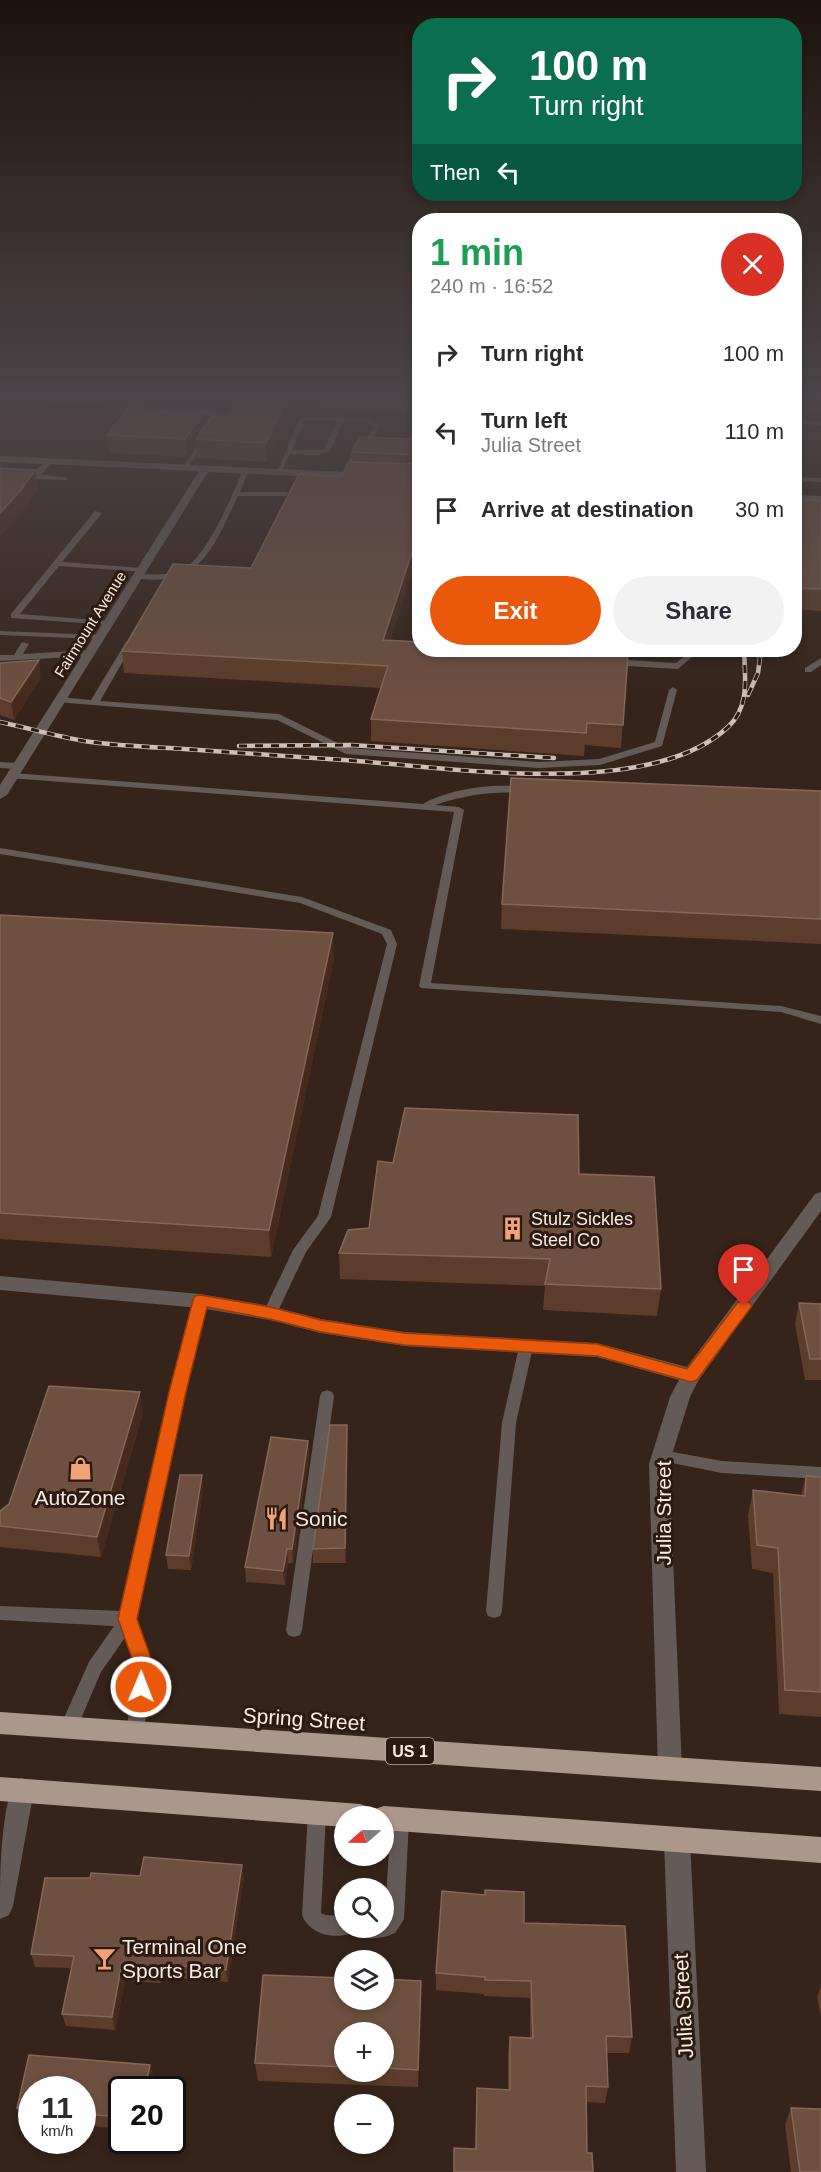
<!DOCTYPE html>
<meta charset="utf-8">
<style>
body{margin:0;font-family:Helvetica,sans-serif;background:#f2f2f3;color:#2b2b33;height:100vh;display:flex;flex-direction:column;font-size:22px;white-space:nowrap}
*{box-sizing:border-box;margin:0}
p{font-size:20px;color:#7c7c81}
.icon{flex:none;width:33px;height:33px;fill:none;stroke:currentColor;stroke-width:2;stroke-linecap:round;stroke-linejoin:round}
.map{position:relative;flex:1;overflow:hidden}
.panel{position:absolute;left:412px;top:213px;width:390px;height:444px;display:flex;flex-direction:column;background:#fff;border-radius:24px;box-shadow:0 3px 9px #0003}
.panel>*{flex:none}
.top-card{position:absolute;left:412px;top:18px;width:390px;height:183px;border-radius:24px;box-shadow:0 3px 9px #0003;background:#0b6e4f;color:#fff;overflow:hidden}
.needle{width:39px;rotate:250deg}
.tools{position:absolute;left:334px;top:1806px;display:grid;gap:12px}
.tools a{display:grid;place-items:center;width:60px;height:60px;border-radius:50%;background:#fff;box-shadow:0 3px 9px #0003;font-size:30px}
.speed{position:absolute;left:18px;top:2076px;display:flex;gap:12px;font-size:30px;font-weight:700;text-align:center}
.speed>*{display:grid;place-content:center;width:78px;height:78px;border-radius:50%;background:#fff;box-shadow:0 3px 9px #0003;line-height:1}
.speed small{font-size:15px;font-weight:400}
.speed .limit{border:3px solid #111;border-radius:9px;background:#fff;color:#111}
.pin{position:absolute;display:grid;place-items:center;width:51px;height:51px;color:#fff;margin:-62px -26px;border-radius:50% 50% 50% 0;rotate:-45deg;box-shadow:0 0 6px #0007}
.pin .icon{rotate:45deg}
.me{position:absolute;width:66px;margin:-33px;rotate:1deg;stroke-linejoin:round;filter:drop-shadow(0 0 4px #0008)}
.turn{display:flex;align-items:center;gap:21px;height:126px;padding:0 18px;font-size:27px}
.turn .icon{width:78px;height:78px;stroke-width:2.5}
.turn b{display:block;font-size:42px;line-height:51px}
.then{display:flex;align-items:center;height:57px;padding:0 18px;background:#0003;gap:12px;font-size:22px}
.round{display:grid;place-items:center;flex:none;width:63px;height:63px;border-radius:32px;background:#f2f2f3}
.overview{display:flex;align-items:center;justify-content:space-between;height:102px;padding:0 18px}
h1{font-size:36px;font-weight:700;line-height:45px;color:#1e9e55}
.button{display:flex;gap:12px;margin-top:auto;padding:12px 18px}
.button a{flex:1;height:69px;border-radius:36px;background:#ea580c;color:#fff;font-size:24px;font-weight:700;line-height:69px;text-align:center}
.button a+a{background:#f2f2f3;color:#2b2b33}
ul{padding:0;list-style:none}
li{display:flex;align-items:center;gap:18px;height:78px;padding:0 18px}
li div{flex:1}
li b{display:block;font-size:22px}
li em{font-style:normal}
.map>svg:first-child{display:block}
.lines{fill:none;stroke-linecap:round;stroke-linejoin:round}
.service{fill:#655b56;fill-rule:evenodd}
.minor{fill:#655b56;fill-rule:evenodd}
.trunk{fill:#ac978b;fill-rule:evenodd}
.rail-casing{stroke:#cdbfb7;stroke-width:4.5}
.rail{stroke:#2c1a10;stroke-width:3;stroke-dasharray:8;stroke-linecap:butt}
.wall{fill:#5c3d2b;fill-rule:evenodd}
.shaded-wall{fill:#462b1c}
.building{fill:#6d503f;stroke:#836859;stroke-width:1.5}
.route{fill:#ea580c;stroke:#983908;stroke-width:1.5}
.labels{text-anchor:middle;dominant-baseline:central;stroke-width:6;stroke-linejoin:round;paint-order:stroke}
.far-street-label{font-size:15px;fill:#f9ece5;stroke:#2c1a10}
.shield{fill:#2c1a10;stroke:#bcada5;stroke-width:1.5}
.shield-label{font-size:16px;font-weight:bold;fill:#f9ece5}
.poi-label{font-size:18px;fill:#f9ece5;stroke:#2c1a10;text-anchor:start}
.near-poi-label{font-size:21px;fill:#f9ece5;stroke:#2c1a10;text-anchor:start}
.near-street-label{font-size:21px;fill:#f9ece5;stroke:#2c1a10}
</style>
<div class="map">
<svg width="821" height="2172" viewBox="0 0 821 2172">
<rect width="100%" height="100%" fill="#36241a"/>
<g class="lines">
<!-- service -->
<path class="service" d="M0 395 100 398 103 400 100 402 0 399Z
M203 395H209L204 401 201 399Z
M237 395H243L236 407H232Z
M159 409 222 412 225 414 187 469 182 468 218 416 161 413 151 426H147V424Z
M307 417 367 418 379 426 370 446 360 450 347 476 342 475 354 449 365 444 373 427 366 422H343L329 452 318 455 290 454 281 473H277L298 421ZM308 421H336L324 450H292L304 422Z
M795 420 821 421V425L795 424Z
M50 459 53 461 41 475 65 477 68 479 67 480 36 479 23 482 0 480V476L27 477Z
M246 468 249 470 240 492H286L290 494 286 496H238C214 546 201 589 135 578V574H138C152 574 167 576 180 571 206 560 232 496 243 470Z
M795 477 821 478V482L795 481Z
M95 511 102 513 62 562 142 568 146 570 145 572 59 566 20 614 108 621H111V625L11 618V614Z
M0 631 99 635 103 637 99 639 0 635Z
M22 642 29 644 23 654 89 650 93 653 89 656 0 661V655H14Z
M126 642 133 644 100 701 279 714 348 748 539 762 599 759 655 742 669 690 673 687 677 690 662 746 600 765 539 768 346 754 277 720 56 702V698L59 697 91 700Z
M692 650H700L678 669 611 665 607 662 611 659 676 663Z
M821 658V665L811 672H805V668Z
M0 762 18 763 23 766 18 769 0 768Z
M12 773 423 804C449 789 497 782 527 788V792L524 793C492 791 465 795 435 805L459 807 464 810 431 983 781 1006 821 1016V1024L781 1012 421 988 419 986 454 812 9 778 7 776Z
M0 848 302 897 391 930 397 944 331 1217 306 1252 275 1317 270 1318 265 1317 263 1313 293 1250 318 1216 387 944 382 934 300 903 0 854Z
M200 1296 205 1297 207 1301 184 1392 136 1619 152 1663 144 1733 141 1739 135 1741 129 1739 126 1733 136 1663 126 1636 101 1672 74 1735 68 1737 62 1735 59 1729 89 1662 114 1626 0 1620V1606L121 1611 170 1392 193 1301 195 1297Z
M526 1342 531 1343 533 1347 516 1423 502 1611 500 1616 494 1618 488 1616 486 1611 502 1423 519 1347 521 1343Z
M327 1390 332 1392 334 1396 302 1630 300 1635 294 1637 288 1635 286 1630 320 1396 322 1392Z
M662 1450 722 1461 821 1467V1479L722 1473 657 1460 654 1456 657 1452Z
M317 1804 323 1807 326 1813 321 1913 325 1915 345 1916V1928H384L391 1820 394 1814 400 1811 406 1814 409 1820 404 1919 395 1933C382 1939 369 1940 355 1935L353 1930 352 1933C333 1940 309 1934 302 1915L308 1813 311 1807Z"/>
<!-- minor -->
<path class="minor" d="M0 456 365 473 370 476 365 479 208 472 7 795 0 799V785L199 471 0 462Z
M795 495 821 496V502L795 501Z
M821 1192V1211L698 1381 690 1397 669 1464 682 1769 679 1777 670 1781 661 1777 658 1769 649 1464 670 1397 679 1380 597 1357 404 1346 321 1333 270 1320 200 1308 0 1290V1276L200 1294 270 1306 321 1319 404 1332 597 1343 687 1367 815 1194Z
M22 1778 31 1782 34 1790 13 1906 9 1915 0 1919C0 1874 0 1824 13 1782Z
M677 1828 686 1831 690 1840 706 2172H676L664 1840 668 1831Z"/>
<!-- trunk -->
<path class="trunk" d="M0 1712 821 1767V1791L0 1734Z
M0 1777 360 1804 369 1807 372 1816 375 1809 384 1806 821 1837V1863L384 1830V1816H345V1827L0 1801Z"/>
<defs>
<path id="rail" d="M748 695 758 673 761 650
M0 722C28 728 56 736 84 741 117 746 151 747 184 749 237 753 290 756 343 760 444 766 648 802 728 727 750 707 745 677 744 650
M239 746 351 745 554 758"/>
</defs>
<!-- rail casing -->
<use href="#rail" class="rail-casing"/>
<!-- rail -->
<use href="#rail" class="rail"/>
</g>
<!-- wall -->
<path class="wall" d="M86 395H183L174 407 157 408 153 413 202 416 203 430 227 417 262 397 263 395H420V412L293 407 267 462 197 458 196 443 187 457 109 453 107 435 135 399Z
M795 395H821V414L795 413Z
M420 414V548L390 640 628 655 621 748 585 745 584 756 371 741V719L381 688 124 673 122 651 251 568 342 477 352 462V452L410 439Z
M795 499 821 501V611L797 609 798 628 795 650H790H795Z
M0 663 41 678 14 720 0 715Z
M821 791V944L501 929 502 904Z
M0 915 334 958 271 1257 0 1239Z
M393 1163 579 1174 661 1289 657 1316 543 1310 545 1286 340 1279 339 1253 369 1228Z
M799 1303 821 1304V1380H805L795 1324Z
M143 1413 101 1557 0 1547V1511Z
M347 1425 346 1563H313V1549Z
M308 1441 309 1456 293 1563H288L285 1585 246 1582 245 1567Z
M202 1475 203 1490 191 1570 168 1569 166 1555Z
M806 1476 821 1477V1717L779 1714 773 1573 752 1569 748 1515 753 1490 801 1496Z
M140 1876 244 1878 228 1982 162 1977 161 1983 125 1981 115 2030 66 2026 62 2014 71 1968 35 1967 31 1954 90 1878Z
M524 1923 632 2037 629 2053H607L608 2087 605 2103 586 2102 587 2153 593 2172H454V2148H475L477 2088 508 2090V2053L510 2037 530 2038V1998L484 1996V1994L436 1990V1973Z
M421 1981 418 2087 258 2081 255 2063ZM345 2032H384V2072H345Z
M821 1986V2017L817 1997Z
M29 2055 150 2065 153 2077 151 2090H122V2129L82 2125V2090H32V2121L21 2120 17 2108Z
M791 2108 821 2172H791L785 2125Z"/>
<!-- shaded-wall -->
<path class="shaded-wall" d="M151 395H156L157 408 143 426 141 408Z
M173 395H183L174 407Z
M289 395H292L293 407 267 462 266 443Z
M202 416 203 434 196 439V443L187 457 185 439Z
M35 470 38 490 24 509 0 536V513Z
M420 528V548L383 662V640Z
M39 660 41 678 14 720 11 702Z
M333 933 334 958 271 1257 269 1230Z
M140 1392 143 1413 101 1557 97 1537Z
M347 1425 348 1439 346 1563 345 1548Z
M308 1441 309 1456 293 1563 292 1549Z
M202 1475 203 1490 191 1570 189 1556Z
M287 1549 288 1563 285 1585 283 1571Z
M242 1865 244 1878 228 1982 226 1970Z
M159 1964 162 1977 161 1983 158 1971Z
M121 1968 125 1981 115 2030 112 2017Z
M150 2065 153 2077 151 2090H145Z"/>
<!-- building -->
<path class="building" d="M138 395H151L141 408 144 412 202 416 185 439 107 435Z
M263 395H289L266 443 196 439 212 416 227 417 241 396 262 397Z
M420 414V455L352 452 359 437 410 439Z
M348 462 420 464V528L383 640 420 642V650H537L628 655 623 725 587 723 586 733 371 719 388 666 122 651 173 564 251 568 299 474 342 477Z
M0 468 35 470 21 490 0 513Z
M795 499 821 501V589L795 588Z
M795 589 798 628H795Z
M39 660 11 702 0 698V663Z
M511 778 821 791V919L502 904Z
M0 915 333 933 269 1230 0 1213Z
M405 1108 578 1115 579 1174 654 1177 661 1289 545 1284 550 1259 339 1253 348 1230 369 1228 378 1161 393 1163Z
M799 1303 821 1304V1359H810Z
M49 1386 140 1392 97 1537 0 1526V1511L9 1504Z
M330 1425H347L345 1548 313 1549Z
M271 1437 308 1441 292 1549H287L283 1571 245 1567Z
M180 1475H202L189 1556 166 1555Z
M806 1476 821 1477V1692L785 1690 778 1548 757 1545 753 1490 805 1496Z
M144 1857 242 1865 226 1970 159 1964 158 1971 121 1968 112 2017 62 2014 74 1956 31 1954 45 1878H90L91 1873 140 1876Z
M485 1890 524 1892V1923L625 1926 632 2037 606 2036 608 2087 586 2086 587 2153H592L593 2172H454V2148L476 2149 477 2088 510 2090V2037L533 2038 531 1981 485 1980V1977L436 1973 442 1891 485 1895Z
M263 1975 345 1978V2000H384V1979L421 1981 418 2070 384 2068V2032H345V2067L255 2063Z
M29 2055 150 2065 145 2090H122V2117L82 2114V2090H32V2109L17 2108Z
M791 2108 821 2109V2172H800Z"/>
<!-- sky -->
<linearGradient id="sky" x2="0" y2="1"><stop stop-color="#1e140e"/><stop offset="0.57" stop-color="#4c4549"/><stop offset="1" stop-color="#4c4549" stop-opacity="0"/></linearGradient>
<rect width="821" height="699" fill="url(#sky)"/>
<!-- route -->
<path class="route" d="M200 1295 270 1307 321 1320 404 1333 597 1344 687 1369 738 1302H749L752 1306 697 1380 691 1382 597 1356 404 1345 321 1332 270 1319 207 1307 186 1392 137 1619 153 1664 148 1693 141 1695 134 1693 131 1687 134 1664 118 1619 169 1392 193 1300 195 1296Z"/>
<!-- icons -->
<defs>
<symbol id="building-bare" viewBox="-9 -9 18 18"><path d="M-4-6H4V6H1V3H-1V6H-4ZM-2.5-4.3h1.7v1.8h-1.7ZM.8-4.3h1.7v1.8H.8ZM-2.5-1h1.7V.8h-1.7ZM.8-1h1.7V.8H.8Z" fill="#efa377" stroke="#2c1a10" stroke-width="2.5" paint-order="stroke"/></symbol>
<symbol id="shop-bare" viewBox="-9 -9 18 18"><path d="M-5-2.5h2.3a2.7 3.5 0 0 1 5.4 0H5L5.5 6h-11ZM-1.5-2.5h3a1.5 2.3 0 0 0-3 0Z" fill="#efa377" stroke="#2c1a10" stroke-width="2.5" paint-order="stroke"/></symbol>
<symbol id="restaurant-bare" viewBox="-9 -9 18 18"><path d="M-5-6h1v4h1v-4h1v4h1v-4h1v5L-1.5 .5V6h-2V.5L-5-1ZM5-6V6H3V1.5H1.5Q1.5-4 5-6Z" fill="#efa377" stroke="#2c1a10" stroke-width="2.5" paint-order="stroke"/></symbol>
<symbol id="bar-bare" viewBox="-9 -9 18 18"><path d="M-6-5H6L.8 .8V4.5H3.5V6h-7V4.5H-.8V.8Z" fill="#efa377" stroke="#2c1a10" stroke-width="2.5" paint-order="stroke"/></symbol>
</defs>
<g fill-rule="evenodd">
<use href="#building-bare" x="496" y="1212" width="33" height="33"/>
<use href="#shop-bare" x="64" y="1452" width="33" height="33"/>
<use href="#restaurant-bare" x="260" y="1502" width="33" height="33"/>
<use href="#bar-bare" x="88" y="1942" width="33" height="33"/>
</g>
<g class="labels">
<!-- far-street labels -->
<g class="far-street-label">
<text transform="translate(90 624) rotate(-58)">Fairmount Avenue</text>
</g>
<!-- shield labels -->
<rect class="shield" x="386" y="1738" width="48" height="26" rx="4.5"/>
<g class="shield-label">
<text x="410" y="1751">US 1</text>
</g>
<!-- poi labels -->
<g class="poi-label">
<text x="531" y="1219">Stulz Sickles<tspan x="531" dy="21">Steel Co</tspan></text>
</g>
<!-- near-poi labels -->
<g class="near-poi-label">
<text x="80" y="1497" text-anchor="middle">AutoZone</text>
<text x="295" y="1518">Sonic</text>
<text x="122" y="1946">Terminal One<tspan x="122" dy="24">Sports Bar</tspan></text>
</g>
<!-- near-street labels -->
<g class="near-street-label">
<text transform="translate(663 1513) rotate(-90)">Julia Street</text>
<text transform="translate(304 1719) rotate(4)">Spring Street</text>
<text transform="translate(683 2006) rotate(-93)">Julia Street</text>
</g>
</g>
</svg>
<div class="tools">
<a><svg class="needle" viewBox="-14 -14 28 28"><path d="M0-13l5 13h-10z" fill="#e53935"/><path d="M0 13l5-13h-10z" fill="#7c7c81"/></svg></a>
<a><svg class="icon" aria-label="search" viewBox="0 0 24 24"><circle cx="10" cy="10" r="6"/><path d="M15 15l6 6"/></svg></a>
<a><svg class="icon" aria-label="layers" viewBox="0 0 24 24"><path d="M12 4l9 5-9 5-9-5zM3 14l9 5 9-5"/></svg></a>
<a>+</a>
<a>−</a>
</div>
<div class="speed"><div>11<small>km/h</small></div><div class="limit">20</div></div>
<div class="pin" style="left:744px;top:1306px;background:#d93025"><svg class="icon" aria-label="arrive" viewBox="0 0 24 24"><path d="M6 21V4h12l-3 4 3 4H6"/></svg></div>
<svg class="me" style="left:141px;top:1687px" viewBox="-20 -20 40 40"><circle r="17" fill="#ea580c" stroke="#fff" stroke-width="3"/><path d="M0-11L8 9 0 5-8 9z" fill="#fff"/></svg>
<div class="top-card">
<div class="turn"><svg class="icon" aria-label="right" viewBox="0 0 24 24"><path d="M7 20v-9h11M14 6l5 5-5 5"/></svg><div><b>100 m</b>Turn right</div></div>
<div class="then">Then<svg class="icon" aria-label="left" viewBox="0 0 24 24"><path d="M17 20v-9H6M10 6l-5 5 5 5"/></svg></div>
</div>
<section class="panel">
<div class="overview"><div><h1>1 min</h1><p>240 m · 16:52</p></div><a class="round" style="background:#d93025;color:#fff"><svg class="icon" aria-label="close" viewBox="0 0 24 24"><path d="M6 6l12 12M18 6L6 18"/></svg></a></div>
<ul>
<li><svg class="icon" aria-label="right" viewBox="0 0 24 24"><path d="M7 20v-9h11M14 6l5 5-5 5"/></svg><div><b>Turn right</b></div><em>100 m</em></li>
<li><svg class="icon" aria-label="left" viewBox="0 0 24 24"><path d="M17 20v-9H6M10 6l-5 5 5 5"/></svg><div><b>Turn left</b><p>Julia Street</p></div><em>110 m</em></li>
<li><svg class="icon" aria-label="arrive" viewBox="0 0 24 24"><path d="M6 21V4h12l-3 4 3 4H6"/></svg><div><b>Arrive at destination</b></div><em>30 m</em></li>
</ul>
<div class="button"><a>Exit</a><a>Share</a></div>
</section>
</div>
